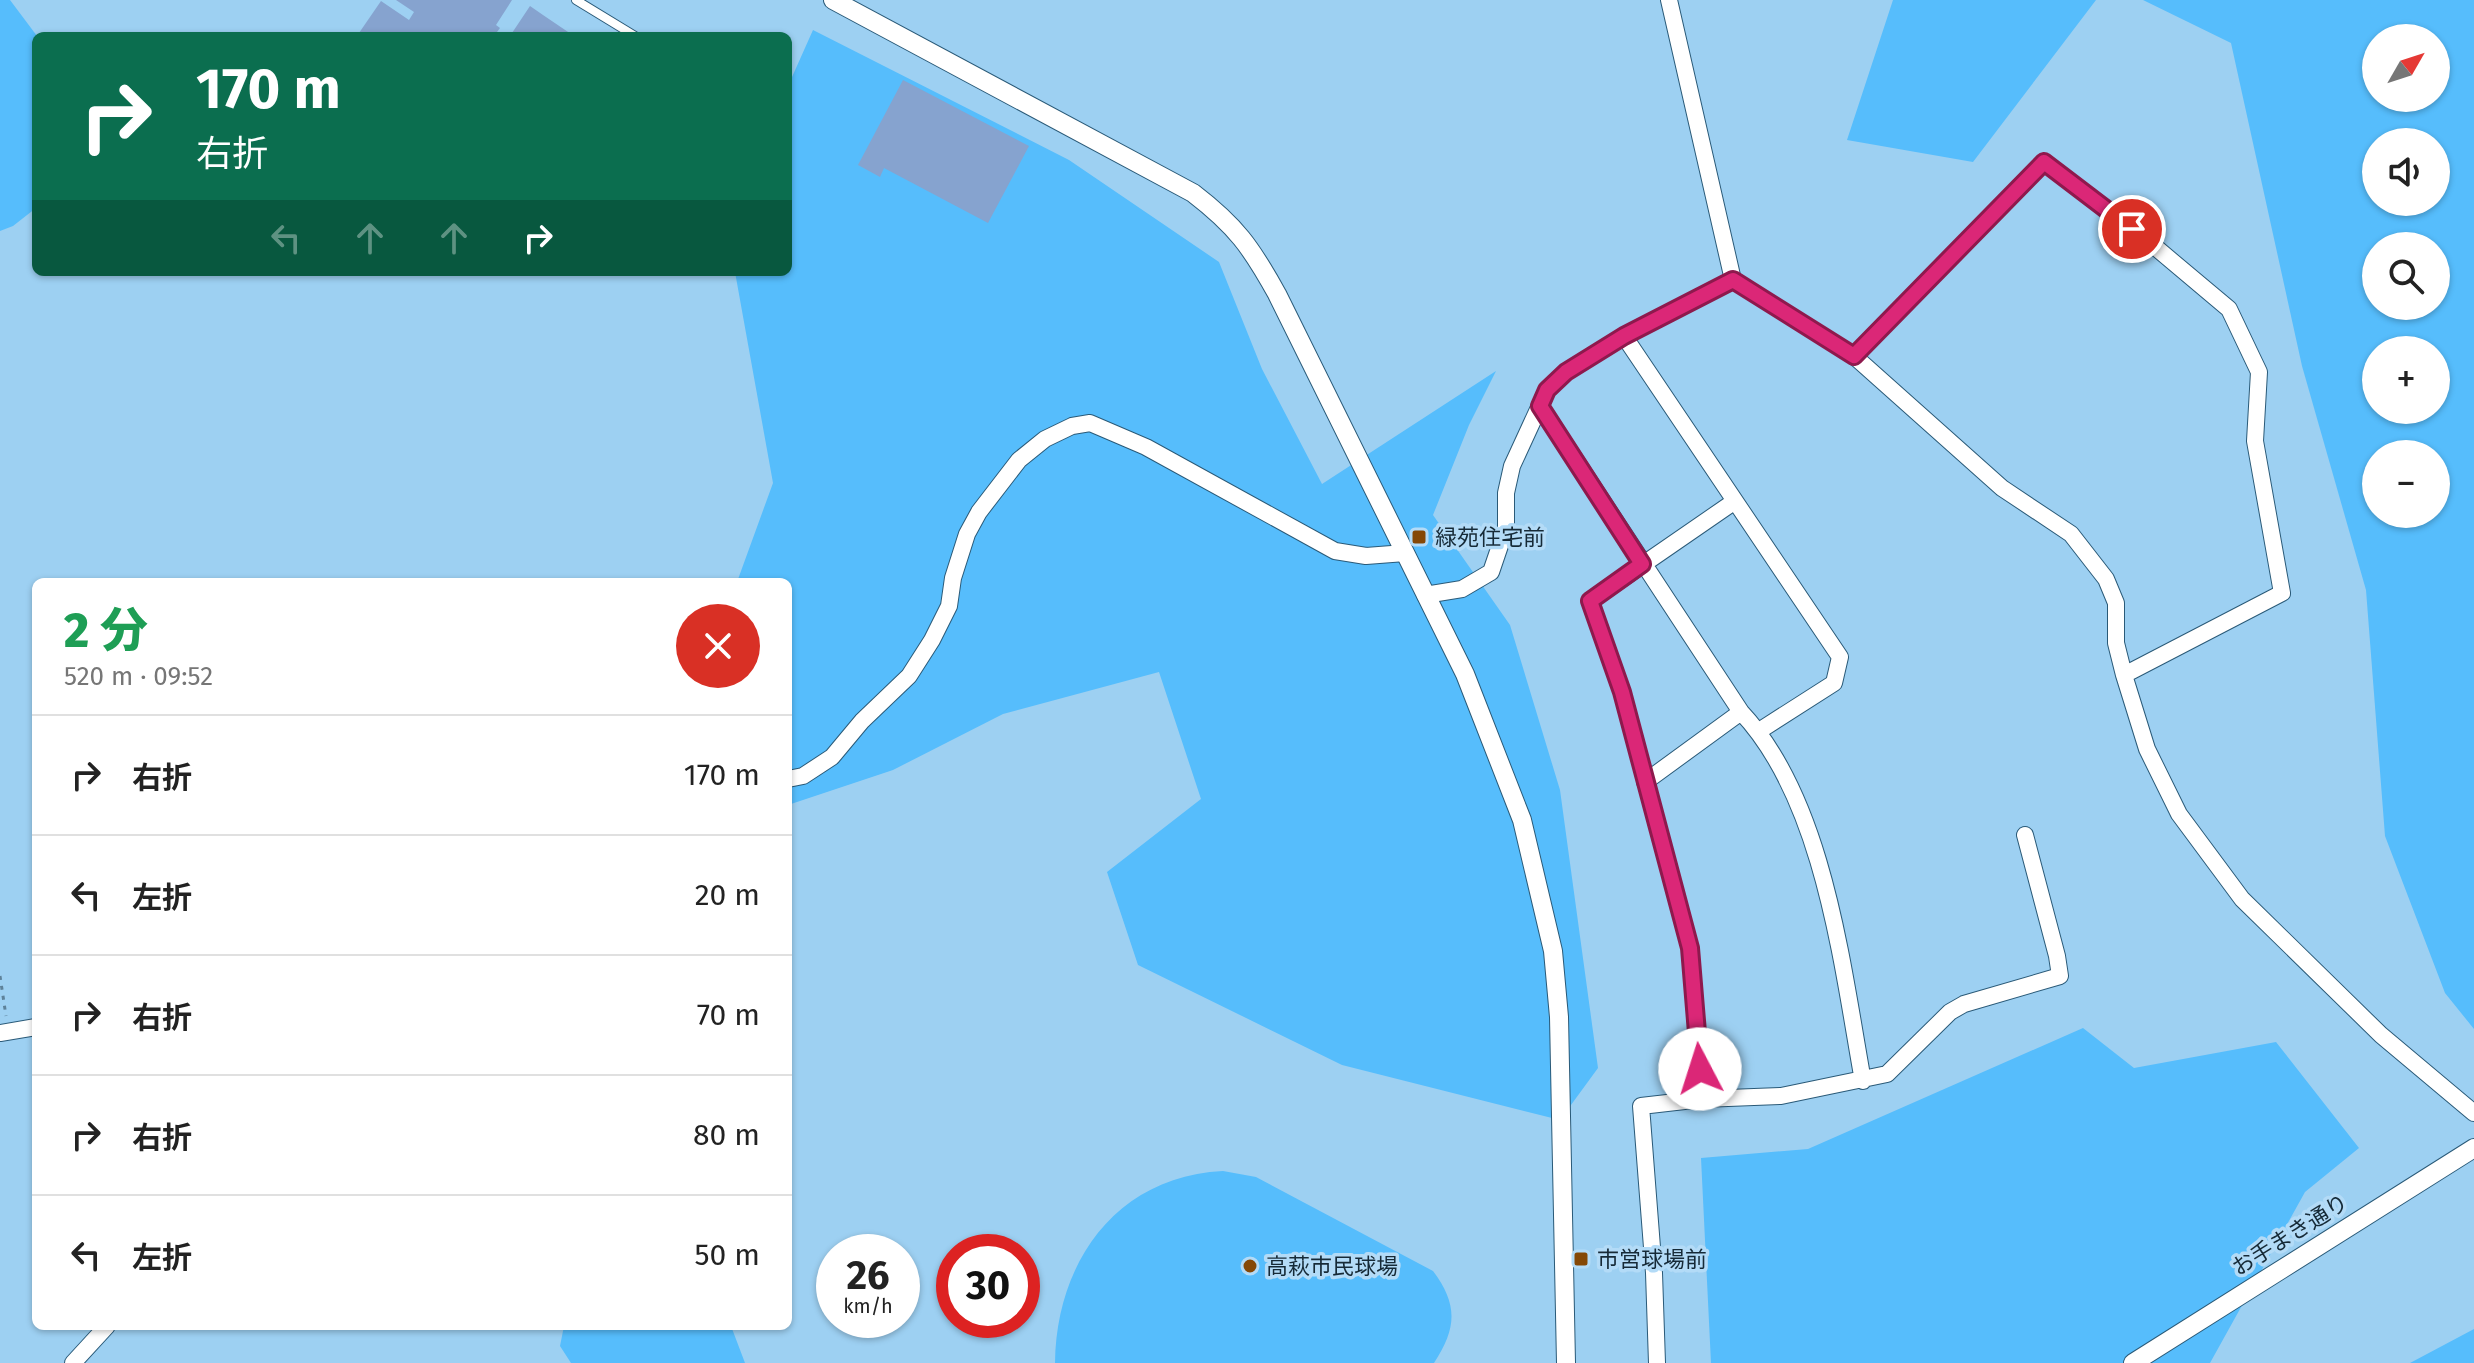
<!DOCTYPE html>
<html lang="ja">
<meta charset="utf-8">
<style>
body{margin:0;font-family:"Fira Sans","Noto Sans JP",sans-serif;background:#f6f6f6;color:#222;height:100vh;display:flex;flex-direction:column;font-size:30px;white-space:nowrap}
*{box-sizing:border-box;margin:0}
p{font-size:26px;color:#767676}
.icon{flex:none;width:44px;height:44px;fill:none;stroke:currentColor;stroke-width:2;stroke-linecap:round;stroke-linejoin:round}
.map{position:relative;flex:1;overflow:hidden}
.drawer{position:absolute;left:32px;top:578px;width:760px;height:752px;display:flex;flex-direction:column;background:#fff;border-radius:12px;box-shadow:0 2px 6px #0004}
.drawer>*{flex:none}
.banner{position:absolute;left:32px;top:32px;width:760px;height:244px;border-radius:12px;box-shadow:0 2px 6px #0004;background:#0b6e4f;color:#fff;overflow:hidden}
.needle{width:52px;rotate:51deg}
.buttons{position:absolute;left:2362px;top:24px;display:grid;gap:16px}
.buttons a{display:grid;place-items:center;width:88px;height:88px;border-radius:50%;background:#fff;box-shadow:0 2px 6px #0004;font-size:40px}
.speed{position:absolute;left:816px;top:1234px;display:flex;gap:16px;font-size:40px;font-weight:700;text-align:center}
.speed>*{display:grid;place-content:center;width:104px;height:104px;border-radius:50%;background:#fff;box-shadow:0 2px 6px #0004;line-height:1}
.speed small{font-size:20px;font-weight:400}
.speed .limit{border:12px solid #d22;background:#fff;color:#111}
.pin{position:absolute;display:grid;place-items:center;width:68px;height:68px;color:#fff;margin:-34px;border:4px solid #fff;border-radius:50%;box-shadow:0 2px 8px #0007}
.me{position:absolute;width:88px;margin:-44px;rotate:355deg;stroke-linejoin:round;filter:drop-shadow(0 0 6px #0008)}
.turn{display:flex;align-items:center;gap:28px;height:168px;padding:0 32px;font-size:36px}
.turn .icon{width:104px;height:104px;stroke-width:2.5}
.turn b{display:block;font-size:56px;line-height:68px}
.lanes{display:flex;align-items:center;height:76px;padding:0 32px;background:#0003;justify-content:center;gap:40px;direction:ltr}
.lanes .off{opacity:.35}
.round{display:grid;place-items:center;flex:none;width:84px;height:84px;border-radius:42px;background:#f6f6f6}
.head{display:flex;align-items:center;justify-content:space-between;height:136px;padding:0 32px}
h1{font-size:48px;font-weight:800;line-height:60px;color:#1e9e55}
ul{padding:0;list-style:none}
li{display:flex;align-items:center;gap:24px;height:120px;padding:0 32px;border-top:2px solid #e0e0e0}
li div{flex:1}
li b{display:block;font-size:30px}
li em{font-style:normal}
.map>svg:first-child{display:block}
.green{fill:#56bdfc;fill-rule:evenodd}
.building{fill:#86a3cf}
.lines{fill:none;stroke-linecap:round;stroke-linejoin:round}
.service-casing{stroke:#2a5a78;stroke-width:10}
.minor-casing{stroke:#2a5a78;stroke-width:18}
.tertiary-casing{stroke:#2a5a78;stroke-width:20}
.path{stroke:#5e829a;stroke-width:3;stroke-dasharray:4 6;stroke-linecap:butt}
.service{stroke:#fff;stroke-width:8}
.minor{stroke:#fff;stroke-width:16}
.tertiary{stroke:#fff;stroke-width:18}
.route-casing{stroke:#8e194d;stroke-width:20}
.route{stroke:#db2777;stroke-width:14}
.poi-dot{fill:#854806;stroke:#b3dbf7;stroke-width:3}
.labels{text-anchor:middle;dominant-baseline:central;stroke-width:7;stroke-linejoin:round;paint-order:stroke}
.poi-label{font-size:22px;fill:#162a37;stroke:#b3dbf7;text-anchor:start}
.street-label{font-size:22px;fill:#162a37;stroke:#b3dbf7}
</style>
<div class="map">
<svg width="2474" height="1363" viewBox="0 0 2474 1363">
<rect width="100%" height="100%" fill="#9dd0f2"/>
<!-- green -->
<path class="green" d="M0 0H10L37 36 36 208 13 226 0 231Z
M1893 0H2096L1973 162 1847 140Z
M2143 0H2474V1029L2445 993 2385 836 2366 590 2302 366 2231 43ZM2436 38V98H2376V38ZM2376 142H2436V202H2376ZM2376 246H2436V306H2376ZM2436 350V410H2376V350ZM2436 454V514H2376V454Z
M813 30 1069 160 1219 262 1262 369 1322 484 1496 371 1469 425 1433 515 1510 625 1560 790 1598 1068 1560 1120 1342 1065 1138 965 1107 872 1201 799 1159 672 1003 714 893 770 788 805V582H737L773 483 735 272H788V86Z
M2083 1028 2134 1068 2276 1042 2359 1148 2305 1192 2210 1363H1711L1701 1158 1808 1149Z
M1223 1171 1256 1177 1433 1271C1458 1304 1457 1328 1434 1363H1055C1056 1262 1117 1176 1223 1171Z
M564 1326H731L745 1363H571L560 1346Z
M2474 1329V1363H2410Z"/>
<!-- building -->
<path class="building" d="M396 0H512L496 25 500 28 494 36H363L359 33 381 1 409 20 414 12Z
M530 6 543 15 574 36H510Z
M903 80 1029 146 988 223 884 168 880 177 858 165Z"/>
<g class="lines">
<defs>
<path id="service" d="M576 0 635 36"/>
<path id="minor" d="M1669 0 1733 280 1854 356 2002 488 2071 534 2106 579 2116 603V643L2124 675 2147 749 2179 814 2242 899 2381 1035 2474 1113
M1624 336 1840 657 1834 683 1759 731
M1854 356 2044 162 2154 246 2229 309 2259 372 2255 441 2282 593 2124 675
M1540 406 1741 712C1824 800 1842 965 1863 1081
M1425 595 1462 589 1491 572 1506 528V493L1512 466 1547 390 1566 372 1624 336 1733 280
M788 779 803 776 832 757 862 721 909 676 932 640 949 606 953 578 967 534 979 512 1019 460 1045 439 1072 426 1090 423 1146 447 1335 551 1366 556 1405 553
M1645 782 1741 712
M0 1033 36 1027
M1702 1099 1690 948 1622 692 1590 601 1735 501
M73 1363 107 1326
M1657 1363 1654 1273 1641 1106 1702 1099 1781 1096 1887 1074 1950 1012 1964 1004 2060 976 2057 956 2025 835"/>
<path id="tertiary" d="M833 0 1193 193C1236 226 1251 247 1277 294L1465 674 1522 820 1553 951 1559 1017 1566 1363
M2133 1363 2474 1148"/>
</defs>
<!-- service casing -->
<use href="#service" class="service-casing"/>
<!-- minor casing -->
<use href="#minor" class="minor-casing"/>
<!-- tertiary casing -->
<use href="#tertiary" class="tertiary-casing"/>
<!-- path -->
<path class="path" d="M0 976 6 1016"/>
<!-- service -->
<use href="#service" class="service"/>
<!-- minor -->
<use href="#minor" class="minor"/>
<!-- tertiary -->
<use href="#tertiary" class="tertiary"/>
</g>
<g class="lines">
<defs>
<path id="route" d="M1700 1069 1690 948 1622 692 1590 601 1642 564 1540 406 1547 390 1566 372 1624 336 1733 280 1854 356 2044 162 2132 229"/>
</defs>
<!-- route casing -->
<use href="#route" class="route-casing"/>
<!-- route -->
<use href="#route" class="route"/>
</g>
<!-- markers -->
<g class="poi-dot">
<rect x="1411" y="529" width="16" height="16" rx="4"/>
<rect x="1573" y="1251" width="16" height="16" rx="4"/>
<circle cx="1250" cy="1266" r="8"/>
</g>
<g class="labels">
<!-- poi labels -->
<g class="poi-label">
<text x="1435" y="537">緑苑住宅前</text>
<text x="1597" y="1259">市営球場前</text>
<text x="1266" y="1266">高萩市民球場</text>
</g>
<!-- street labels -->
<g class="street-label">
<text transform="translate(2290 1235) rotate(-32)">お手まき通り</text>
</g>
</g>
</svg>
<div class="buttons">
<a><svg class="needle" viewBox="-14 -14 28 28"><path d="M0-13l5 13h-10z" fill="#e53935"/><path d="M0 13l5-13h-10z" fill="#767676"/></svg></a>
<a><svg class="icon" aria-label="sound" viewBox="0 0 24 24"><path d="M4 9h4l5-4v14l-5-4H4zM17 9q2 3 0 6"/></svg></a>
<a><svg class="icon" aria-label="search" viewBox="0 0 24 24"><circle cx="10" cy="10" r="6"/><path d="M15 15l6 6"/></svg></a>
<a>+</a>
<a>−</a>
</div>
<div class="speed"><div>26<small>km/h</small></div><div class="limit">30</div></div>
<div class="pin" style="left:2132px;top:229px;background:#d93025"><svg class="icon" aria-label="arrive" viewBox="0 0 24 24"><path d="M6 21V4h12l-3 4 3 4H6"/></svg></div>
<svg class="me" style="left:1700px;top:1069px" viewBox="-20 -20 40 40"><circle r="19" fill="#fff"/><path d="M0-13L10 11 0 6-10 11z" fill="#db2777"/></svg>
<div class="banner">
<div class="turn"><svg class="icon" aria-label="right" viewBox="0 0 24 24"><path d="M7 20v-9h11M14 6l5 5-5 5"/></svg><div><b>170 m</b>右折</div></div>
<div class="lanes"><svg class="icon off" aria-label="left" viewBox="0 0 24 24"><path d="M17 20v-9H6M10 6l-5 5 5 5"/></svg><svg class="icon off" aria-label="ahead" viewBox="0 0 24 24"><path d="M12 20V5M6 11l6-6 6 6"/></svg><svg class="icon off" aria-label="ahead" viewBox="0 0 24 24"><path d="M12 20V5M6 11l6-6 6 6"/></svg><svg class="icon" aria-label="right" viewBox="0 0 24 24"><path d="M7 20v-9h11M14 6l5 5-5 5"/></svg></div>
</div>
<section class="drawer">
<div class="head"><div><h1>2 分</h1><p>520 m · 09:52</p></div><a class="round" style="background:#d93025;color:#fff"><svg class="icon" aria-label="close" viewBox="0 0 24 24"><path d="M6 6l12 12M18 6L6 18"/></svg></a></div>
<ul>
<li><svg class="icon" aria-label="right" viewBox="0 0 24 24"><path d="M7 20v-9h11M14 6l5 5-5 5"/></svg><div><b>右折</b></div><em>170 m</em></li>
<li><svg class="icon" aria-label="left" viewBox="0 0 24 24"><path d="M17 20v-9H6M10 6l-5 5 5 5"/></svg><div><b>左折</b></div><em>20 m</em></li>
<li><svg class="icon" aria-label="right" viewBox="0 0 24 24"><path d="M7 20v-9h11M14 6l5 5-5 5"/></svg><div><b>右折</b></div><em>70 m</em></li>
<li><svg class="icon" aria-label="right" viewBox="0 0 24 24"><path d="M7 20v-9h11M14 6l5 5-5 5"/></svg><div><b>右折</b></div><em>80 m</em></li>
<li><svg class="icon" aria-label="left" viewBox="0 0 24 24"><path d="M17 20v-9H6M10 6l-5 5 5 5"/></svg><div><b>左折</b></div><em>50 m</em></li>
</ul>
</section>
</div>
